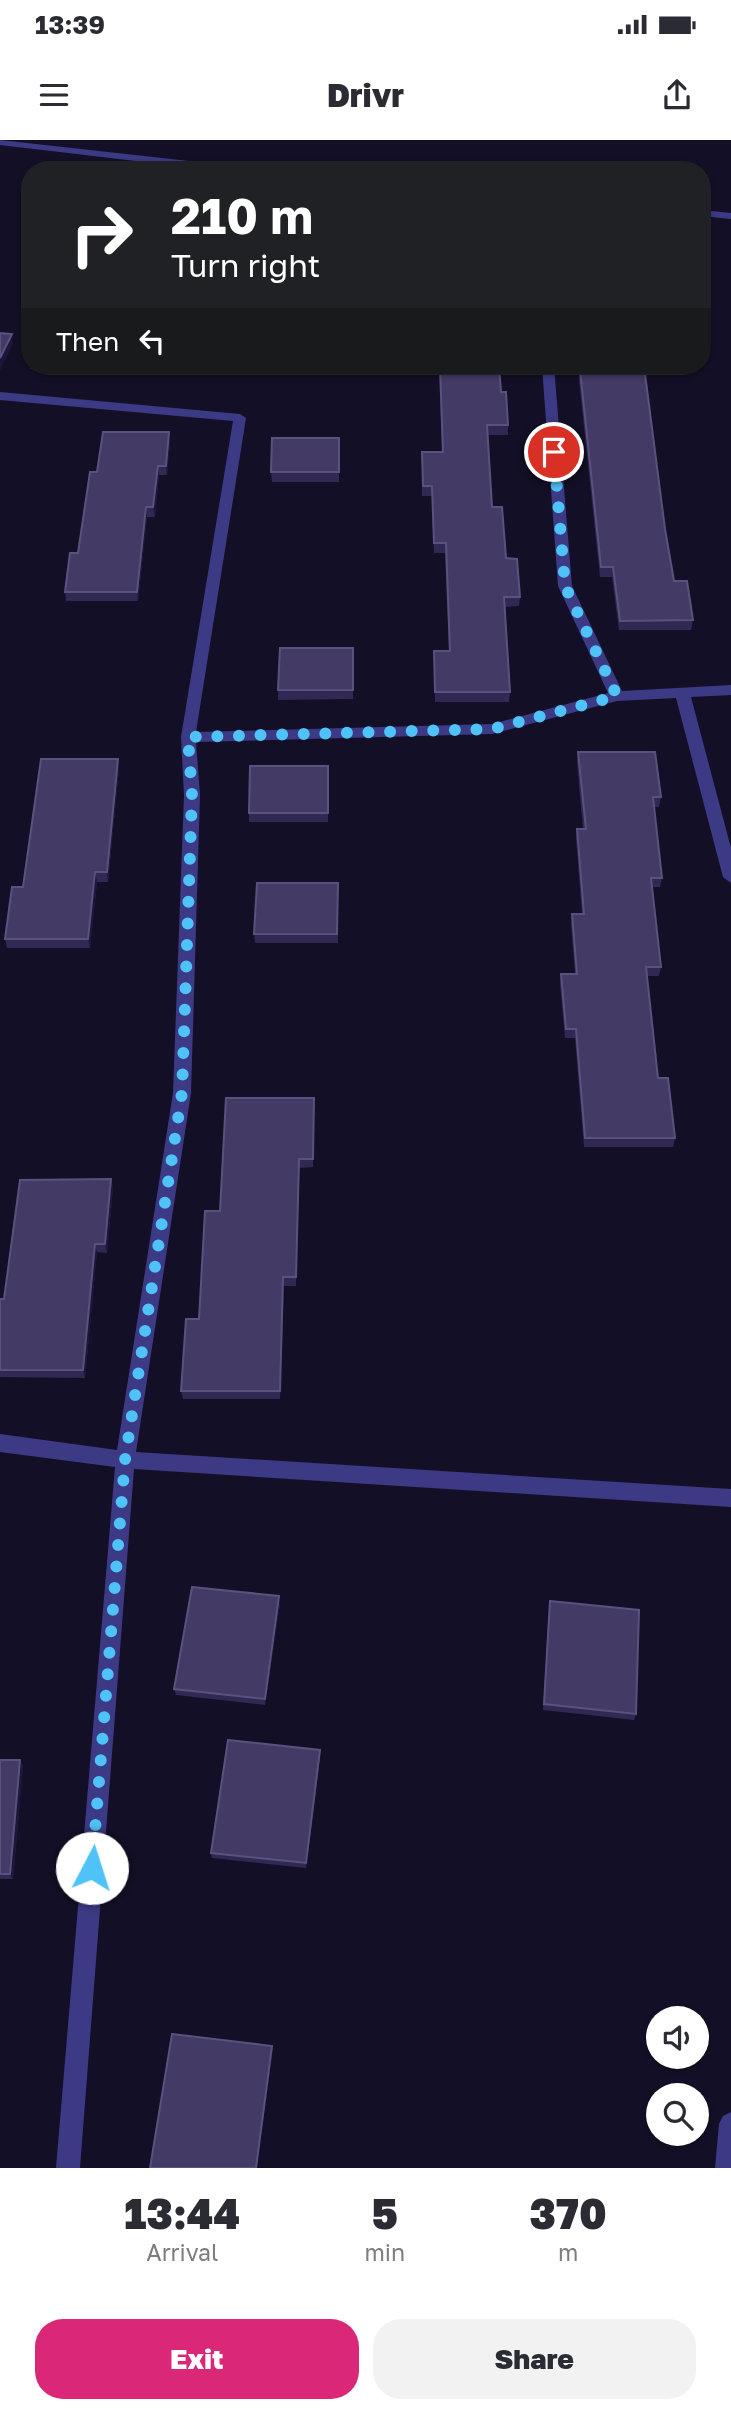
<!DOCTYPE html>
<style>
body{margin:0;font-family:"Golos Text",sans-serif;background:#f2f2f3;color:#2b2b33;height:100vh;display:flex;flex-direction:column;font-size:26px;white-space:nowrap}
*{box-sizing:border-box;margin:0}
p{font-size:23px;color:#7c7c81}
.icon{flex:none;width:38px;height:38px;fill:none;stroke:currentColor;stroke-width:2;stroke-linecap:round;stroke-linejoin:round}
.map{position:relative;height:2028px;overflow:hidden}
.details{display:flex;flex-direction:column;background:#fff;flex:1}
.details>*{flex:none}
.hud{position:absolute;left:21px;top:21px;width:690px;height:214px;border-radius:28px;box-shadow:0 2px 5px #0004;background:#202124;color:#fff;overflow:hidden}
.fabs{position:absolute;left:646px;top:1866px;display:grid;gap:14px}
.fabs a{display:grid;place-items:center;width:63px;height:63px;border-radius:50%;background:#fff;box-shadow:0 2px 5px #0004;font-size:35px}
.pin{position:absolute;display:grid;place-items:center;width:60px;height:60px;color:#fff;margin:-30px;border:4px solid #fff;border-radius:50%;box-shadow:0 2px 7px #0007}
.me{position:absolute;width:77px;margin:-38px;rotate:5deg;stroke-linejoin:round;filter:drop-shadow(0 0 5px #0008)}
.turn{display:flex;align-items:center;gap:24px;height:147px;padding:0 35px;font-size:32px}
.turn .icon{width:91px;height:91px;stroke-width:2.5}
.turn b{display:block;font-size:49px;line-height:60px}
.then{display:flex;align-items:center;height:66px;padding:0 35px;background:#0003;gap:14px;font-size:26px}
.eta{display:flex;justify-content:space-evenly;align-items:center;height:119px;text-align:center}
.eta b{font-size:42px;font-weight:800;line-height:49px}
.cta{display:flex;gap:14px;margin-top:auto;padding:14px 35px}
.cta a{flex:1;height:80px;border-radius:28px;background:#db2777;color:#fff;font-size:28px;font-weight:800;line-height:80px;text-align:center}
.cta a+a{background:#f2f2f3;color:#2b2b33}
.status{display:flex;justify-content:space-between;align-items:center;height:49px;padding:0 35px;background:#fff;direction:ltr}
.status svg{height:19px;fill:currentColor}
header{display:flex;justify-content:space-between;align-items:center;height:91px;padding:0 35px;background:#fff;font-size:32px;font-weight:800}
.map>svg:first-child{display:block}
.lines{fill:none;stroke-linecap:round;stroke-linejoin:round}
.minor{fill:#3d3a85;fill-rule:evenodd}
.wall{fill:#312854}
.shaded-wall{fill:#1d163a}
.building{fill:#433a66;stroke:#5a527e;stroke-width:2}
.route{stroke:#4fc3f7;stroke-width:12;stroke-dasharray:0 21.6}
</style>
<div class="status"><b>13:39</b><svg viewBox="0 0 49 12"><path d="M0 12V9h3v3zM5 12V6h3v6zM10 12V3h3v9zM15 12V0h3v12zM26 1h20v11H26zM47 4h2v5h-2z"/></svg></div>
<header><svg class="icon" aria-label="menu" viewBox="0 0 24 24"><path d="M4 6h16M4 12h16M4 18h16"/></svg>Drivr<svg class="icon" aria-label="share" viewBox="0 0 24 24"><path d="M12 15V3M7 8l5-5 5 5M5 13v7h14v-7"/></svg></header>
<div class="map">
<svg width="731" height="2028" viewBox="0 0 731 2028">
<rect width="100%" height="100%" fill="#130f26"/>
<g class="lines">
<!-- minor -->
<path class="minor" d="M0 0 243 27 248 30H212L0 5Z
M702 70 731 73V79L702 76Z
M542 226H554L572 446 622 551 731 545V555L691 557 731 708V743L723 737 676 558 617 561 492 594 196 602 200 655 191 953 136 1312 731 1349V1367L134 1329 80 2028H56L115 1327 0 1312V1294L117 1310 173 953 184 655 181 597 233 281 0 260V252L240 274 246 278 196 592 492 584 608 553 558 446Z
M731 1972V2028H715L719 1984 723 1976Z"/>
</g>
<!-- wall -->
<path class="wall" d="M30 215V226H95L92 235 30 229 28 219Z
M439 226H499L501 252 508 285V295H488L492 367 506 418 520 457 519 466 505 467 510 552 509 562H435L434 511H449L445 413H434L432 356H422V322L442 312Z
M583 226H648V229H644L665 389 674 441 693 480 691 490H619L612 437H600L579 240 580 230H584Z
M339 298V342H272L271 332Z
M170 302 167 335H159L155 377H147L138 461H66L65 452 78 413 97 332Z
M353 508V559L278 560V550Z
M578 612 661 657 659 667H654L662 738 660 747H652L661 827 659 836H647L658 938 675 998 673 1007H584L575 898H565L560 843 561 834H575L571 784 572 774H582L576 698 577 689H583L577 622Z
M328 626V682H249V673Z
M119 628 108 742H97L90 808H7L5 799 23 747Z
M338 743V803H255L254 794Z
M314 958 313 1027 299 1028 296 1146H284L280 1259H183L181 1251 199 1179 220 1071Z
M111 1039 113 1048 107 1113 97 1112 85 1238 0 1237V1159H4Z
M550 1461 636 1574 634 1580 543 1570 549 1468Z
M280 1463 265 1565 176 1555 174 1549Z
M320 1616 306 1728 212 1718 211 1713Z
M0 1620H20L23 1626 13 1739H0Z"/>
<!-- shaded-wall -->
<path class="shaded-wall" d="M12 194 13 204 0 231V218Z
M90 226H95L92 235Z
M169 292 170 302 167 335 166 326Z
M158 326 159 335 155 377 153 367Z
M146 367 147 377 138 461 137 452Z
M118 619 119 628 108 742 107 732Z
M95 732 97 742 90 808 88 799Z
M111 1039 113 1048 107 1113 105 1104Z
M95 1104 97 1112 85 1238 83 1230Z
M283 1137 284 1146 280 1259V1251Z
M279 1456 280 1463 265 1565V1559Z
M320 1610V1616L306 1728V1723Z
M20 1620 23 1626 13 1739 10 1734Z
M272 1906 273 1910 257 2028H256Z"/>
<!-- building -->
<path class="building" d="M0 193 12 194 0 218Z
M440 226H499L501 252H506L508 285H487L492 367H502L506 418 517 419 520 457H504L510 552H435L434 511H450L446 403H434L432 346H423L422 312H443Z
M585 226H644L665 389 674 441H687L693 480 620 481 613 427H601L580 230H586Z
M103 292H169L166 326H158L153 367H146L137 452H65L70 413H78L90 332H97Z
M272 298H339V332H271Z
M280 508H353V550H278Z
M578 612H655L661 657H653L662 738H651L661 827H646L658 938H668L675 998H585L576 889H566L561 834H577L572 774H584L577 689H586Z
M41 619H118L107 732H95L88 799H5L12 747H23Z
M250 626H328V673H249Z
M257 743H338L337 794H254Z
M226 958H314L313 1019H299L296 1137H283L280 1251H181L186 1179H199L205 1071H220Z
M111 1039 105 1104H95L83 1230H0V1159H4L20 1040Z
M192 1447 279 1456 265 1559 174 1549Z
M550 1461 639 1470 636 1574 544 1564Z
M228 1600 320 1610 306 1723 211 1713Z
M0 1620H20L10 1734H0Z
M172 1894 272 1906 256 2028H150Z"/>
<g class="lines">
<!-- route -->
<path class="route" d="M92 1728 125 1320 182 953 192 655 188 597 492 589 617 556 565 446 554 312"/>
</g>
</svg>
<div class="fabs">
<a><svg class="icon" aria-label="sound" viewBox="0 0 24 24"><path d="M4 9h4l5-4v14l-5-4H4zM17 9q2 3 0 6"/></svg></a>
<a><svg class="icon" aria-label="search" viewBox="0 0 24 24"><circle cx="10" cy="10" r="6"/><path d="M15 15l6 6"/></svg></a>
</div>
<div class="pin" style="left:554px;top:312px;background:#d93025"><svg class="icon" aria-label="arrive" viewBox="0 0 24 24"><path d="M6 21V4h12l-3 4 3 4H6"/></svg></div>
<svg class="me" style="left:92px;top:1728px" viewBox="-20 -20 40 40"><circle r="19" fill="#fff"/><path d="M0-13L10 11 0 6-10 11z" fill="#4fc3f7"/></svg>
<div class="hud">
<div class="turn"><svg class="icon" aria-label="right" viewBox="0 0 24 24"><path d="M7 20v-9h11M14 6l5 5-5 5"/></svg><div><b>210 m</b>Turn right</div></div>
<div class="then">Then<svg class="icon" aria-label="left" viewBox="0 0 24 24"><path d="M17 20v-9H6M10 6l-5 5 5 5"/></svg></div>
</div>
</div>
<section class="details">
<div class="eta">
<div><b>13:44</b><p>Arrival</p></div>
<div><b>5</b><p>min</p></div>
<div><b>370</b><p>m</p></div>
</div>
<div class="cta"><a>Exit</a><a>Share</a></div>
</section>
